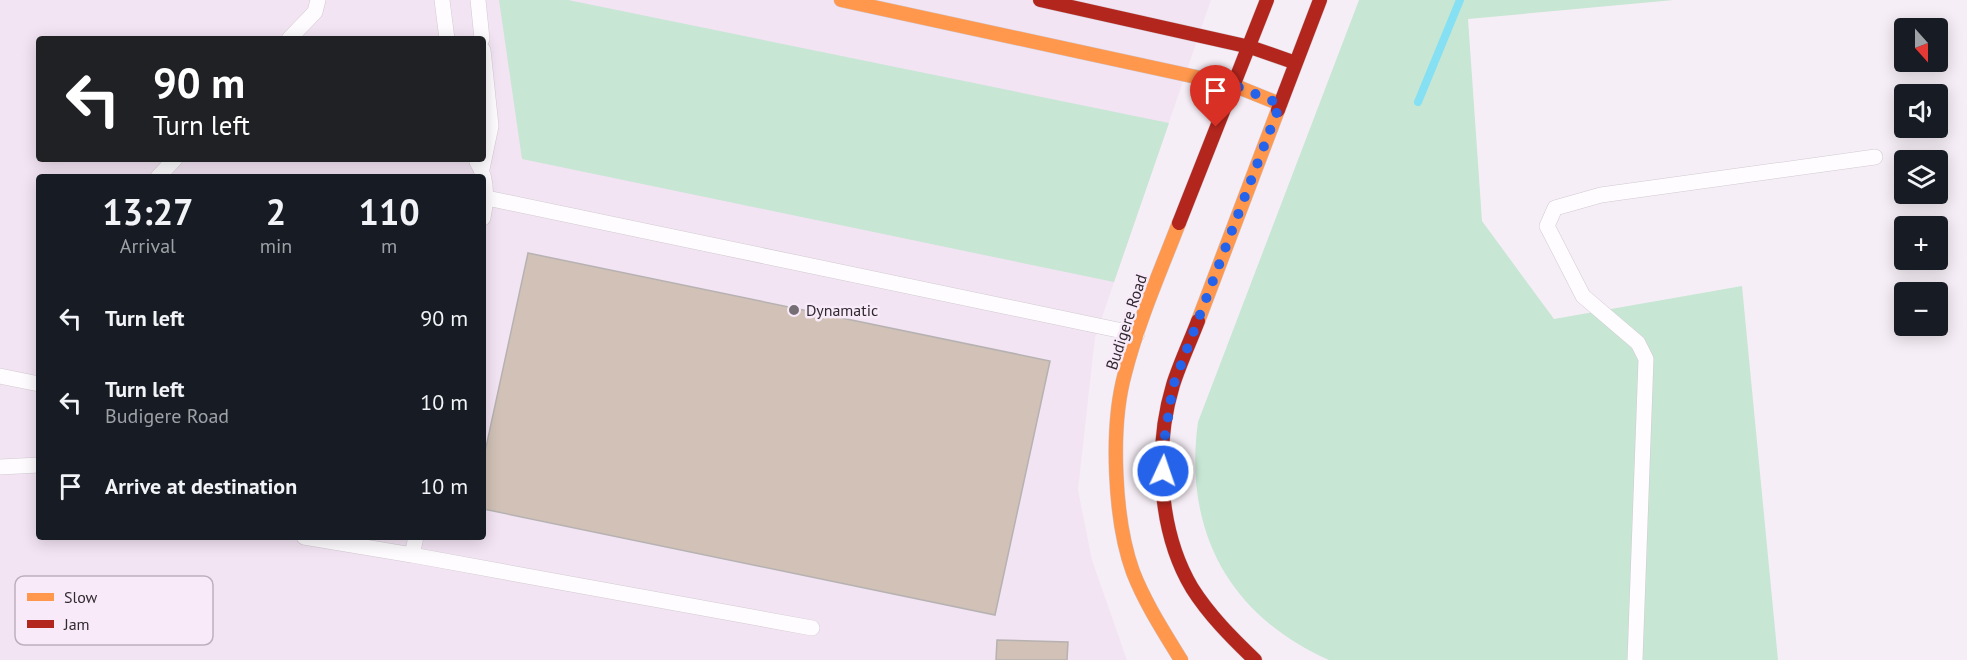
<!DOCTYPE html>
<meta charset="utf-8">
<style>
body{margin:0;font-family:"PT Sans",sans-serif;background:#242831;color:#f1f3f6;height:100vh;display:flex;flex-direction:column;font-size:22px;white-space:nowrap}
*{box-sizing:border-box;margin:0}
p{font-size:20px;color:#9ea1a6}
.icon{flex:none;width:33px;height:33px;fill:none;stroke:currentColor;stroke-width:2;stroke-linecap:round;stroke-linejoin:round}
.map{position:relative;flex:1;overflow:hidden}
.drawer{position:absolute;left:36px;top:174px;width:450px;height:366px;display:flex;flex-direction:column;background:#171b24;border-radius:6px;box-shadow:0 3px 15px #0003}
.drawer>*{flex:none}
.guide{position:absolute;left:36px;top:36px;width:450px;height:126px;border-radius:6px;box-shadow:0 3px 15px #0003;background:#202124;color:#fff;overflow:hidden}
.needle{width:39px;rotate:159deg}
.buttons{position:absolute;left:1894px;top:18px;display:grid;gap:12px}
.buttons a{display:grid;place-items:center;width:54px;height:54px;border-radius:6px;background:#171b24;box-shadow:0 3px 15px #0003;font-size:30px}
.pin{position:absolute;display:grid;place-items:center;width:51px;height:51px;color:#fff;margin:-62px -26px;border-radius:50% 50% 50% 0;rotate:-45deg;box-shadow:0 0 6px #0007}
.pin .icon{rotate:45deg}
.me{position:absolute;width:66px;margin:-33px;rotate:3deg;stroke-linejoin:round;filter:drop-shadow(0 0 4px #0008)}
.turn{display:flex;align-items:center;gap:21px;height:126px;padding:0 18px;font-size:27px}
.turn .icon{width:78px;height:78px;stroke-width:2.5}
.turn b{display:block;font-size:42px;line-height:51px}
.eta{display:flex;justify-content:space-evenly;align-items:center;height:102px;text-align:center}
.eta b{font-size:36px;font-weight:800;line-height:42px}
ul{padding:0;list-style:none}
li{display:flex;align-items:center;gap:18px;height:84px;padding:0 18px}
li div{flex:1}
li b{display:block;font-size:22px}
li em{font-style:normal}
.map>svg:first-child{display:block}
.built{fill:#f3e4f3;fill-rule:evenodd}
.green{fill:#c7e6d4}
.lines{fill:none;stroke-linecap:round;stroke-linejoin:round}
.stream{stroke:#84e0f2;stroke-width:8}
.building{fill:#d1c1b6;stroke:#b7b2b2;stroke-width:1.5}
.lane-casing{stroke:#d1cad1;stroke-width:16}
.slow-casing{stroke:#d1cad1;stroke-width:15}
.jam-casing{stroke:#d1cad1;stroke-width:15}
.lane{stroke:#fefcfe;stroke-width:15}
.slow{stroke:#ff974d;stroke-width:14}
.jam{stroke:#b3261e;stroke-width:14}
.route{stroke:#2563eb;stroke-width:10;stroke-dasharray:0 18}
.poi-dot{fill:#756f75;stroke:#f9eaf9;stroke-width:2}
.labels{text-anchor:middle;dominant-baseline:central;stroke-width:5;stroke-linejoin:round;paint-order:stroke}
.poi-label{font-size:16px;fill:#302a30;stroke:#f9eaf9;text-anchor:start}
.street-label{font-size:16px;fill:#302a30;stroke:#f9eaf9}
.key{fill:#f9eaf9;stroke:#bdb0bd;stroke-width:1.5}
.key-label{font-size:16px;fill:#302a30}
</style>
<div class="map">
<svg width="1967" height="660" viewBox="0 0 1967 660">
<rect width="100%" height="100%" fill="#f6eef6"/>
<!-- built -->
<path class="built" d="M0 0H1211L1095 338 1078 490 1092 560 1127 660H0ZM39 39H483V159H39ZM39 177H483V537H39Z"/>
<!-- green -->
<path class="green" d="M499 0H568L1169 123 1114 282 522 159Z
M1359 0H1674L1468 19 1482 221 1554 319 1742 286 1778 660H1329C1229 616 1183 530 1198 422Z"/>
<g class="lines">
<!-- stream -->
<path class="stream" d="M1418 102 1460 0"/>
</g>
<!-- building -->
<path class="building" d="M528 253 1050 361 995 615 483 509V461Z
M997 640 1068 642 1067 660H996Z"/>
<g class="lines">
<defs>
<path id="lane" d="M442 0 447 39
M478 0 482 39
M289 39 315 12 318 0
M477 162C488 179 487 199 483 218
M482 169 491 126 483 50
M158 177 175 159
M487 198 1137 334
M0 376 39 384
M0 467 39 465
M304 537 412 555
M416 537 412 555 812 628
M1635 660 1646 359 1638 343 1583 296 1547 226 1555 208 1601 195 1875 157"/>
<path id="slow" d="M841 0 1233 85 1280 104
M1179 223C1160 272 1138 322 1125 373 1110 427 1114 520 1133 572 1145 603 1164 632 1181 660
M1198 321 1278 110"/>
<path id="jam" d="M1040 0 1250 47 1296 63
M1278 110 1320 0
M1179 223 1267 0
M1198 321C1190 342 1180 363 1173 385 1154 448 1158 531 1192 588 1209 615 1232 638 1255 660"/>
</defs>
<!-- lane casing -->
<use href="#lane" class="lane-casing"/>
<!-- slow casing -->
<use href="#slow" class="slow-casing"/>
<!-- jam casing -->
<use href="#jam" class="jam-casing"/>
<!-- lane -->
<use href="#lane" class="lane"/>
<!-- slow -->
<use href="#slow" class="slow"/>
<!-- jam -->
<use href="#jam" class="jam"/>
</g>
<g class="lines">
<!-- route -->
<path class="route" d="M1163 471 1162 454 1173 386 1280 104 1233 85 1216 127"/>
</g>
<!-- markers -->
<circle class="poi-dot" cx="794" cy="310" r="6"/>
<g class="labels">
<!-- poi labels -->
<g class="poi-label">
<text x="806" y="310">Dynamatic</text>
</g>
<!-- street labels -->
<g class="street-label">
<text transform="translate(1126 322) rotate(-72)">Budigere Road</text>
</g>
</g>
<!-- legend -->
<rect x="15" y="576" width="198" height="69" rx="9" class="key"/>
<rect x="27" y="593" width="27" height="8" fill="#ff974d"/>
<rect x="27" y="620" width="27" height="8" fill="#b3261e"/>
<g class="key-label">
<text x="64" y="603">Slow</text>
<text x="64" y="630">Jam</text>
</g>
</svg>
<div class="buttons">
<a><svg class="needle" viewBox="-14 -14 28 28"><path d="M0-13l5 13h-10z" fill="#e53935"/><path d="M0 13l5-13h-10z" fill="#9ea1a6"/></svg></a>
<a><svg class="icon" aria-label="sound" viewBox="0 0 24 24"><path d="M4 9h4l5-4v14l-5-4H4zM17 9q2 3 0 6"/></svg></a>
<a><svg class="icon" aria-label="layers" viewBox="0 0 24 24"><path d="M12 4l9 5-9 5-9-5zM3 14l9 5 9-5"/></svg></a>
<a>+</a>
<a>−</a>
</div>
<div class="pin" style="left:1216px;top:127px;background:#d93025"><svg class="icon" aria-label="arrive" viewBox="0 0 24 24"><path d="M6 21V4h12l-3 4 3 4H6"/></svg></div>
<svg class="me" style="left:1163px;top:471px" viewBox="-20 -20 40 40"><circle r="17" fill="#2563eb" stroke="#fff" stroke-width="3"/><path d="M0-11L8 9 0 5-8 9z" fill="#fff"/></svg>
<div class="guide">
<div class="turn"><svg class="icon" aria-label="left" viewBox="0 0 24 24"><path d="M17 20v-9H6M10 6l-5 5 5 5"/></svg><div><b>90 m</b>Turn left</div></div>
</div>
<section class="drawer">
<div class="eta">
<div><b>13:27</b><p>Arrival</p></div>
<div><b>2</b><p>min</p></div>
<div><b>110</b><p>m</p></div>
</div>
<ul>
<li><svg class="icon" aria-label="left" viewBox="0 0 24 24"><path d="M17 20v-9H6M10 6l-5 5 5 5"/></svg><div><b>Turn left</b></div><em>90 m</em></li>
<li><svg class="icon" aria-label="left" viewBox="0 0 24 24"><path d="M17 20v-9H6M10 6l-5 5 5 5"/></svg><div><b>Turn left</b><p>Budigere Road</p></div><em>10 m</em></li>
<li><svg class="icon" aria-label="arrive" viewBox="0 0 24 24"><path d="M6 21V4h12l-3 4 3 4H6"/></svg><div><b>Arrive at destination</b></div><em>10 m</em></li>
</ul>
</section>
</div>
